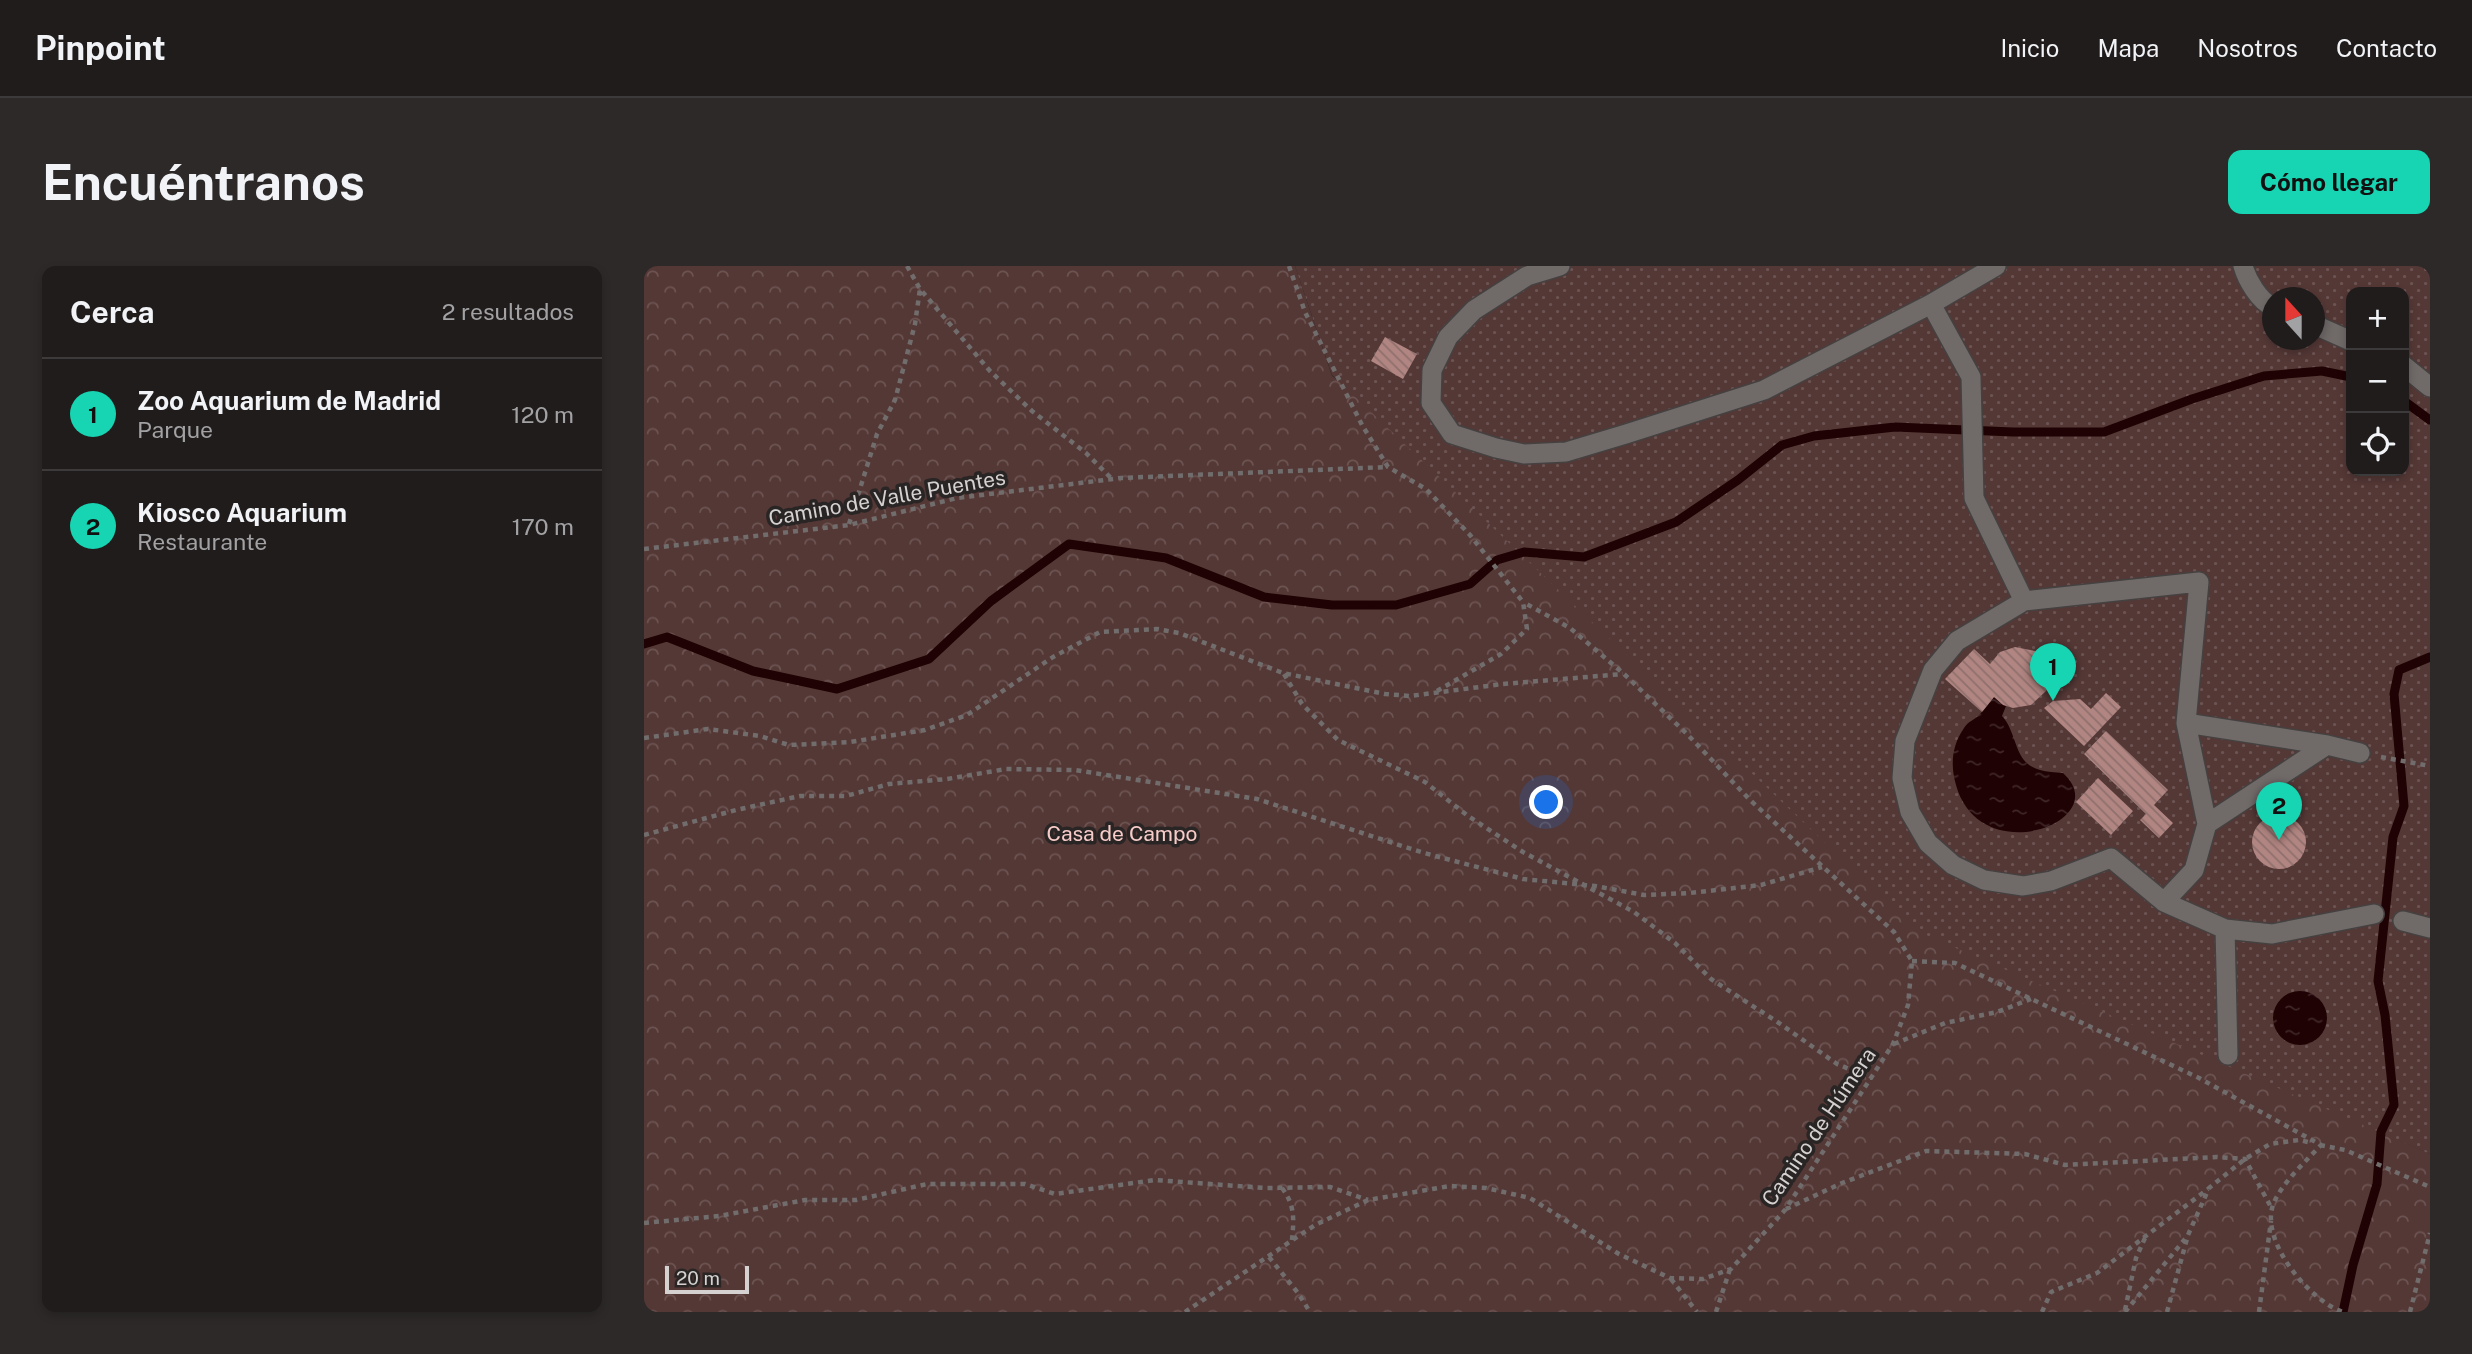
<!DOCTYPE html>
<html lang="es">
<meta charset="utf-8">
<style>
:root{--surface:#201c1c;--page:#2d2929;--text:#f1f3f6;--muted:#a2a1a3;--line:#3d3a3b;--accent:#17d5b2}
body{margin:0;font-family:"Public Sans",sans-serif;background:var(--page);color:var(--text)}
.controls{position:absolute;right:21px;top:21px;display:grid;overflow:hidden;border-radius:14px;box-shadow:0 4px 10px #0003}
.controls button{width:63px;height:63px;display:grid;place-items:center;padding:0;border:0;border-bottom:2px solid var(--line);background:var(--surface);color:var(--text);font:35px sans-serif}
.compass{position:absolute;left:1618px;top:21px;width:63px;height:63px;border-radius:50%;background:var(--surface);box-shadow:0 4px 10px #0003;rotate:339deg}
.scale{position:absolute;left:21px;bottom:18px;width:84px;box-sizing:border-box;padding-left:7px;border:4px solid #d5d1d1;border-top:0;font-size:19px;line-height:24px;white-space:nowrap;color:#d5d1d1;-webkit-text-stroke:5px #2a2525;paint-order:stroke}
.you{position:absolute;left:903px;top:537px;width:24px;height:24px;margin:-18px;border:5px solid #fff;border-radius:50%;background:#1a73e8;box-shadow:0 0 0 10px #1a73e833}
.badge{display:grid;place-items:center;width:46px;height:46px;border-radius:50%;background:var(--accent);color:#111;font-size:23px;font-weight:700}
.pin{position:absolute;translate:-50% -58px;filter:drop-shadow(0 2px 4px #0008)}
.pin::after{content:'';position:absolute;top:37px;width:24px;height:21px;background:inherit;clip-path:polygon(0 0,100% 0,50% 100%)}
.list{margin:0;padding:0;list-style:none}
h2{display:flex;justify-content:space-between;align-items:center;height:91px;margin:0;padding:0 28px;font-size:30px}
h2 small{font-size:23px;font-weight:400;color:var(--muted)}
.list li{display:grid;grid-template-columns:46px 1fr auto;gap:21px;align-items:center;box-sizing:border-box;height:112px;padding:0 28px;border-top:2px solid var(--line)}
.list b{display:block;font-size:26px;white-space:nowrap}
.list p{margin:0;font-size:23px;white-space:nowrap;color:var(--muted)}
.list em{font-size:23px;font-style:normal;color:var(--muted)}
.icon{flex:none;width:38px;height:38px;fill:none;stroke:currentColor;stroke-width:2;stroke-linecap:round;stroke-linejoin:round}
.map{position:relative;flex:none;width:1786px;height:1046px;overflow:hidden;border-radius:14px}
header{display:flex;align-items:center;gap:42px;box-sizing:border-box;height:98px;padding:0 35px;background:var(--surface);border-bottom:2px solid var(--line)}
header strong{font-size:33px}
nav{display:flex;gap:38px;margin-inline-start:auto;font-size:24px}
.intro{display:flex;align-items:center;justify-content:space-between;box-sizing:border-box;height:168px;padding:0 42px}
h1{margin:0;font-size:49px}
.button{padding:18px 32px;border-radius:14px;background:var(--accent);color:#111;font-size:24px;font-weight:700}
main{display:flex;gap:42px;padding:0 42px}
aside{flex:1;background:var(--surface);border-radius:14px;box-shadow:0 4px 10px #0003}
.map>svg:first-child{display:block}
.forest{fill:url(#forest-crowns)}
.park{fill:url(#park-dots);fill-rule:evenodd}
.water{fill:url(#water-ripples)}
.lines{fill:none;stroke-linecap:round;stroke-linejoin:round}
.stream{stroke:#1f0203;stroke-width:9}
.building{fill:url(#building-back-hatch)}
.pedestrian-casing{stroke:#454141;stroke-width:22}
.path{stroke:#726d6d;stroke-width:4.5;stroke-dasharray:5 5;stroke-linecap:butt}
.pedestrian{stroke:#706a69;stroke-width:19}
.labels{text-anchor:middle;stroke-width:7;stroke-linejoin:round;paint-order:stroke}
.street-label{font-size:21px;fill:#d5d1d1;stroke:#2a2525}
.park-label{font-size:21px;fill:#f7cbc7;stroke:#2a2525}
</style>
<header>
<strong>Pinpoint</strong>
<nav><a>Inicio</a><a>Mapa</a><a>Nosotros</a><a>Contacto</a></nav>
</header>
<div class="intro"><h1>Encuéntranos</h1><a class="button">Cómo llegar</a></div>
<main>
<aside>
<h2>Cerca<small>2 resultados</small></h2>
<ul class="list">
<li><span class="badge">1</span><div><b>Zoo Aquarium de Madrid</b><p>Parque</p></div><em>120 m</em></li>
<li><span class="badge">2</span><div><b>Kiosco Aquarium</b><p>Restaurante</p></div><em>170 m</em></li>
</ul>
</aside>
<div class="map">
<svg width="1786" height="1046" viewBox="0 0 1786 1046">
<defs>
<pattern id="forest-crowns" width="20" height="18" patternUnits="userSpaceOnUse" patternTransform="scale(1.75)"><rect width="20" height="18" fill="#543836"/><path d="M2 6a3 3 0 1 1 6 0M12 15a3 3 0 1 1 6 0" fill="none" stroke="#6c5452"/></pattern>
<pattern id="park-dots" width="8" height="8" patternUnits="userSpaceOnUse" patternTransform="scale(1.75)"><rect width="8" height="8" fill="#543836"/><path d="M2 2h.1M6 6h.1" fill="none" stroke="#6c5452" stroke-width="1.8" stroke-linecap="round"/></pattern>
<pattern id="water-ripples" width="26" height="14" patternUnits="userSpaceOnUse" patternTransform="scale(1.75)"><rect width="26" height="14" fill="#1f0203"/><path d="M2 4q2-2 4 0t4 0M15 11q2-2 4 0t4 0" fill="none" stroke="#3f2627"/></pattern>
<pattern id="building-back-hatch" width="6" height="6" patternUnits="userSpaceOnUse" patternTransform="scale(1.75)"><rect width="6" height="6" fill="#b18581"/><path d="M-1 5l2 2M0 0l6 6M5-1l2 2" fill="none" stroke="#8f706d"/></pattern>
</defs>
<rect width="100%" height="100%" fill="#2a2525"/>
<path class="forest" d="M0 0H651L688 110 1737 866 1786 888V1046H0Z"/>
<path class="park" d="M651 0H1786V888L1275 666 688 109ZM1707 26H1760V205H1707ZM1629 32H1671V74H1629Z"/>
<path class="water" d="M1350 431 1362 440 1358 450C1374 467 1369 497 1396 504 1403 506 1411 506 1419 507 1472 555 1336 606 1312 519 1306 499 1308 479 1320 462 1324 455 1331 454 1336 448 1341 443 1345 437 1350 431Z
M1629 752a27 27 0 1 1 54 0a27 27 0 1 1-54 0Z"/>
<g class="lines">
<path class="stream" d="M1760 135 1786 154
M0 378 23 371 109 405 193 423 285 393 347 335 425 278 522 292 620 331 688 339H752L826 318 853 294 880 286 940 291 1032 256 1094 214 1138 179 1170 170 1251 161 1369 166H1460L1548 133 1620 110 1678 105 1707 111
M1699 1046 1709 999 1733 918 1737 866 1750 839 1741 749 1734 715 1749 571 1760 540 1750 428 1755 404 1786 391"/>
</g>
<path class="building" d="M741 71 773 88 759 113 727 95Z
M1371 381 1391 385 1397 391 1404 405 1402 425 1387 439 1369 442 1359 439 1350 431 1338 446 1301 413 1330 383 1346 398 1356 386Z
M1462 427 1477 441 1440 480 1400 442 1409 435 1436 433 1447 443Z
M1462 465 1524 524 1510 539 1529 557 1515 572 1496 554 1502 548 1440 488Z
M1454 512 1489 545 1467 569 1432 536Z
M1608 576a27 27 0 1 1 54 0a27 27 0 1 1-54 0Z"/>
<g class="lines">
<g class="pedestrian-casing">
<path id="pedestrian" d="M916 0 883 10 830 44 804 71 788 104 787 137 808 168 852 182 880 188 922 186 982 168 1120 124 1287 38 1352 0
M1599 0C1603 14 1615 35 1629 41
M1287 38 1327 111 1330 232 1380 335 1313 375 1289 404 1261 475 1258 512 1266 546 1284 577 1309 599 1340 614 1379 620 1407 615 1467 592 1520 636 1550 604 1563 558 1542 457 1555 316 1380 335
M1671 59 1707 75
M1760 100 1786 121
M1542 457 1683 479 1716 487
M1563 558 1683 479
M1520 636 1581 663 1584 789
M1759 655 1786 662
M1581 663 1628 668 1730 648"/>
</g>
<path class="path" d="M263 0 276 23 346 105 388 145 442 187 469 214
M645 0 661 46 718 159 744 201 782 223 826 269 879 336 883 363 857 388 793 425
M205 258 233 168 251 134 271 58 276 23
M0 283 205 259 313 232 477 212 744 201
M640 408 658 438 694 474 781 516 824 550 879 586 990 646 1031 677 1067 713 1135 757 1193 798 1227 812
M0 472 64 463 116 470 145 479 206 476 281 464 323 449 409 391 456 366 513 363 535 367 639 407 741 428 766 430 859 418 979 408
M1737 491 1786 500
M0 569 92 544 156 530H202L245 518 303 513 362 503 431 504 613 533 780 587 879 613 951 620 1000 629 1046 627 1117 619 1178 601
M1268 695 1311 697 1555 812 1677 879C1662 895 1636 919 1629 939 1616 976 1666 1035 1699 1046
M1250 778 1301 757 1353 746 1387 733
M1676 879 1701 884 1786 921
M638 922C651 939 650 953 648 974
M1142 943 1198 917 1282 885 1381 888 1421 899 1573 891 1601 893 1628 943
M0 957 75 950 161 934H212L283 918H381L411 928 511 914 621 922 686 921 724 934
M625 991 654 1027 666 1046
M1027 1013 1053 1046
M1481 1044 1492 992 1501 972
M541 1046 671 959 724 934 806 920 842 922 886 932 975 988 1026 1012 1059 1013 1087 1003 1141 944 1249 778 1264 739 1268 695 1250 666 1106 534 1043 468 980 408 926 362 879 336
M1072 1046 1086 1003
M1398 1046 1407 1026 1453 1007 1564 923
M1481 1046 1541 973
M1523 1046 1544 969 1565 922 1601 893 1626 878 1655 874 1668 877
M1615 1046 1627 955
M1766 1046 1786 967"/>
<use href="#pedestrian" class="pedestrian"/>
</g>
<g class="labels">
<g class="street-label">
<text transform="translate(243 232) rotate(-10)" y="7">Camino de Valle Puentes</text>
<text transform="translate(1175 861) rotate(-56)" y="7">Camino de Húmera</text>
</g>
<g class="park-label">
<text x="478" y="575">Casa de Campo</text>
</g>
</g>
</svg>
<div class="controls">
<button>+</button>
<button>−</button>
<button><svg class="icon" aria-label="locate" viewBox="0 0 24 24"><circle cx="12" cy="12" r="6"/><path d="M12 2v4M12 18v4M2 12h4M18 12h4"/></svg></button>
</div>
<svg class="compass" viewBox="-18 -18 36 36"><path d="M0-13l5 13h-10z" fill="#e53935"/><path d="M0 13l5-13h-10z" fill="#a2a1a3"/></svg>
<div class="scale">20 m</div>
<div class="you"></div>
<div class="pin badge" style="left:1409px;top:435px">1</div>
<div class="pin badge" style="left:1635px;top:574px">2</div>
</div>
</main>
